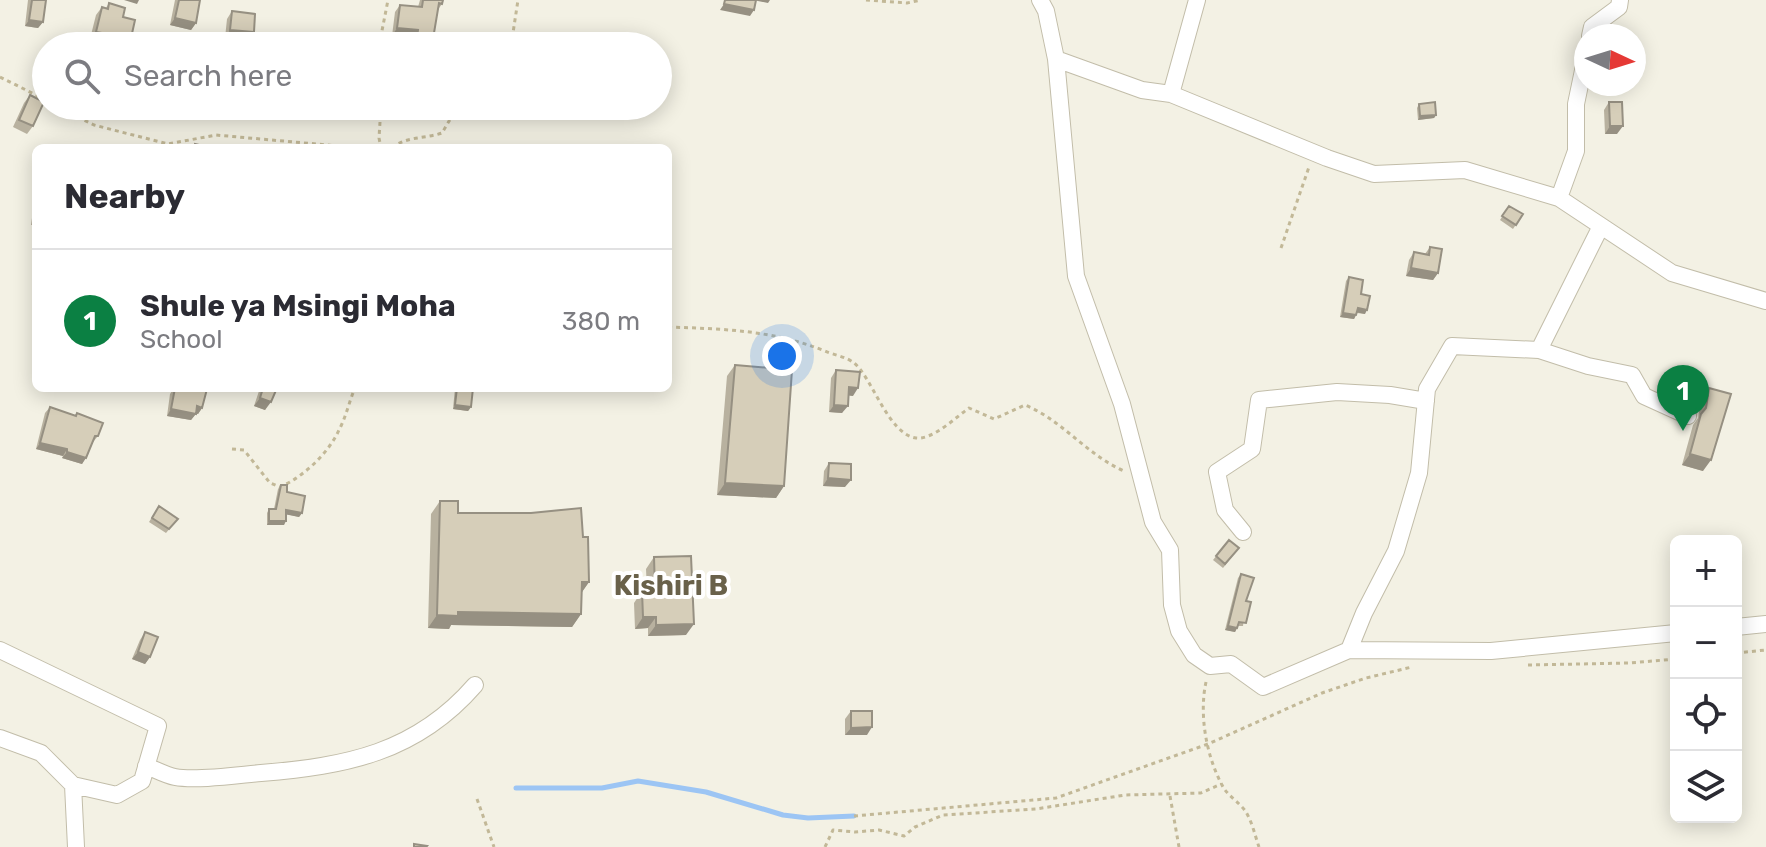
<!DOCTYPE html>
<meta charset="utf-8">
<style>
:root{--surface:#fff;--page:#f7f7f7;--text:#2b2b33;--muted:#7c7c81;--line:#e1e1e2;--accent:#0b8043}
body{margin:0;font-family:Rubik,sans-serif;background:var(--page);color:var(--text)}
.controls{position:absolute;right:24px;bottom:24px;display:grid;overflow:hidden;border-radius:12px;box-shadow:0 4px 20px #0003}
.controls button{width:72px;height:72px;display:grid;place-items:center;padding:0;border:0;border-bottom:2px solid var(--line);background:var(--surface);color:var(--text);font:40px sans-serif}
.compass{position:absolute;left:1574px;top:24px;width:72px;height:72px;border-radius:50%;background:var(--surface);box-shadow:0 4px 20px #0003;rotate:94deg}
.you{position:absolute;left:782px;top:356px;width:28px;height:28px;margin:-20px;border:6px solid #fff;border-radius:50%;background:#1a73e8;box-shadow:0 0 0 12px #1a73e833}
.badge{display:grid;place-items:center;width:52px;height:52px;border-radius:50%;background:var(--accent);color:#fff;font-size:26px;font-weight:700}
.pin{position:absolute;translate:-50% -66px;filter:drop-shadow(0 2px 4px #0008)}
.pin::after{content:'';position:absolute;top:42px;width:28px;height:24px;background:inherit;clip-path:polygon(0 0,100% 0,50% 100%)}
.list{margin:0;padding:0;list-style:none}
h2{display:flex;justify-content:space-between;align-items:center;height:104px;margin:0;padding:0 32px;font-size:34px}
h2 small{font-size:26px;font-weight:400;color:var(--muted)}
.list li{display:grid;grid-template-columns:52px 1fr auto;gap:24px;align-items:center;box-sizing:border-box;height:144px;padding:0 32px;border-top:2px solid var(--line)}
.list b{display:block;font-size:30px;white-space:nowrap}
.list p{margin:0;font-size:26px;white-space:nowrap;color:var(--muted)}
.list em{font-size:26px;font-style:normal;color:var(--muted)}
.icon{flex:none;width:44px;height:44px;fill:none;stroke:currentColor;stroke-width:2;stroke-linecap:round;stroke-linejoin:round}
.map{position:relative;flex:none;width:1766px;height:847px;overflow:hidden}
.search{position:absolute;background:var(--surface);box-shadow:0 4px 20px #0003;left:32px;top:32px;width:640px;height:88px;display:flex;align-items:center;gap:20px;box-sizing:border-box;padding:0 28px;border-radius:44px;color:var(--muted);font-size:30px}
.panel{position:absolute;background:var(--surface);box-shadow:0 4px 20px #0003;left:32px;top:144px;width:640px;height:248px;border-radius:12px}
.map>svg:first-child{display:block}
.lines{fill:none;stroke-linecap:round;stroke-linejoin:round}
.stream{stroke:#9cc5f4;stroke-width:5}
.minor-casing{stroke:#c2bda9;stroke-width:18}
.path{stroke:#c2b897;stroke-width:3;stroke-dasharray:4 4;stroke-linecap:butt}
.minor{stroke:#fff;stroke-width:16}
.wall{fill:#b8b19f}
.shaded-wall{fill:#969082}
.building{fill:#d6ceb9;stroke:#969082;stroke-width:2}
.labels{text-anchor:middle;stroke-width:8;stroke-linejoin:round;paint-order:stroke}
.quarter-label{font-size:28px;font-weight:bold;fill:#69614a;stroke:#fff}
</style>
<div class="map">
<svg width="1766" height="847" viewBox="0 0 1766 847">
<rect width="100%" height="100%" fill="#f3f1e4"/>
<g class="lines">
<path class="stream" d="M516 788H602L638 781 706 792 783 815 808 818 854 816"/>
<g class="minor-casing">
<path id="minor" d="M1040 0 1046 11 1056 59
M1197 0 1171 94 1142 90 1056 59 1076 276 1122 404 1153 522 1170 550 1172 605 1179 631 1194 655 1210 666 1231 664 1263 687 1349 650 1364 613 1396 551 1419 473 1427 389 1452 346 1539 350
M1590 36 1592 27 1619 7 1620 0
M1171 94 1327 158 1374 174 1465 170 1559 198 1672 273 1766 301
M1559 198 1576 151V104L1586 56
M1601 226 1539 350 1588 366 1632 375 1644 396 1688 416
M1243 532 1225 510 1217 472 1252 449 1259 400 1337 392 1390 395 1426 401
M1736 627 1766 624
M0 650 158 726 142 781 117 795 73 785
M1349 650 1491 651 1676 633
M0 738 41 753 73 785 76 847
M146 766C155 769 165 775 175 777 196 781 238 775 261 773 346 766 416 753 475 685"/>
</g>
<path class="path" d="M866 0 907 3 921 0
M379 46 388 0
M511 46 518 0
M0 77 46 100
M56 106 94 125 168 144 216 135 361 148
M381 106 379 138 381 148
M392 148C406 136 425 139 442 133L458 106
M1281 248 1309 167
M668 327C725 329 772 330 825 351 834 355 847 357 854 363 872 377 888 434 916 438 933 440 956 417 969 408L994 419 1025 405C1062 420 1087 455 1124 471
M232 449 244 450 270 483 280 487C303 477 328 454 339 430 346 417 349 402 355 388
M1736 653 1766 650
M1528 665 1629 663 1676 659
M1206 682C1199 714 1206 755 1222 785 1227 795 1235 799 1242 807 1251 816 1255 836 1259 847
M1170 796 1179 847
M477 799 494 847
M854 816 1056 798 1208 744 1322 693 1366 678 1412 667
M825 847 833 830 855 832 879 830 904 836 915 827 943 815 1036 809 1125 795 1201 793 1221 784"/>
<use href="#minor" class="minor"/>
</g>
<path class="wall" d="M28 0H46L43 22 38 28 25 26Z
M175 0H200L196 23 191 30 170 25Z
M420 0H443L442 4 412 45 413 38 392 36 395 12 400 5 418 7Z
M109 3 123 17 125 46 90 39 96 15 102 7 106 8Z
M232 11 248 40 225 38 227 19Z
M30 95 33 126 27 134 13 127 24 103Z
M1609 102 1617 134H1605L1604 110Z
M1419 104 1436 115 1434 118 1418 120 1417 108Z
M247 106H266L259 120 245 117Z
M1509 206 1523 214 1513 229 1500 220Z
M36 207V225H31L33 211Z
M1430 247 1438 273 1433 280 1406 276 1409 260 1414 252 1425 254Z
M1349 277 1361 294 1365 314 1357 313 1354 319 1340 317 1346 281Z
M735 365 784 486 776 498 717 495 727 376Z
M836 370 853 396 849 395 842 413 829 412 831 378Z
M174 388 202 408 198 414 196 413 191 420 167 416 170 394Z
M260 388H277L265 410 254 406Z
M455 388H473L471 407 468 411 453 409Z
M1709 388 1703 471 1682 465 1693 425 1698 418 1701 399Z
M50 407 75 416 77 413 98 436 93 442 82 464 62 458 63 456 36 449 45 413Z
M829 463 845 487 823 486 824 471Z
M281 485 302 513 299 517 286 514 284 525H267V513L269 509H274L278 489Z
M440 501 458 513 583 537 589 582 581 593V614L572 627 451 625 449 629 428 628 431 514Z
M159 506 178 519 166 533 149 522Z
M1229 540 1239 548 1223 568 1213 560Z
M654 557 686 635 648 636V628L635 629 634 603 642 591H647L646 569Z
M1241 574 1246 601 1243 626H1238L1235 632 1225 630 1238 578Z
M145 632 150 657 145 664 132 659 140 640Z
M851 711 867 735H845V719Z"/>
<path class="shaded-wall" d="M124 0H139L137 4Z
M753 0H770L768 3Z
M724 4 754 10 750 16 720 10Z
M175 18 196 23 191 30 170 25Z
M29 20 43 22 38 28 25 26Z
M397 28 418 30 413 38 392 36Z
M230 30 254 32 248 40 225 38Z
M96 32 131 38 125 46 90 39Z
M417 37 433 39 429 46 412 45Z
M250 110 264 112 259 120 245 117Z
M1436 115 1434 118 1418 120 1420 116Z
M1610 126H1623L1617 134H1605Z
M1411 268 1438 273 1433 280 1406 276Z
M1358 308 1367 310 1365 314 1355 312Z
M1343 313 1356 315 1354 319 1340 317Z
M849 387 858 388 853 396 844 395Z
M260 398 271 402 265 410 254 406Z
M455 405 471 407 468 411 453 409Z
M834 405 848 406 842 413 829 412Z
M197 406 202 408 198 414 192 412Z
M171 409 196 414 191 420 167 416Z
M40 443 67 449 63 456 36 449Z
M67 452 86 458 82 464 62 458Z
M1690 454 1711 460 1703 471 1682 465Z
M828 478 851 480 845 487 823 486Z
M725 483 784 486 776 498 717 495Z
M286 510 302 513 299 517 284 514Z
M269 521H286L284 525H267Z
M582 582H589L580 595Z
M458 612 581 614 572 627 451 625 449 629 428 628 437 615Z
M643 617H656L648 628 635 629Z
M694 624 686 635 648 636 656 625Z
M1228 626 1237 628 1235 632 1225 630Z
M138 652 150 657 145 664 132 659Z
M872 727 867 735H845L851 728Z"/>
<path class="building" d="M32 0H46L43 22 29 20Z
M179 0H200L196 23 175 18Z
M423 0H443L442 4 439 3 433 39 417 37 418 30 397 28 400 5 422 7Z
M725 0H756L754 10 724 4Z
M109 3 125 8 123 17 135 20 131 38 96 32 102 7 108 9Z
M232 11 255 14 254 32 230 30Z
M30 95 44 102 33 126 19 120Z
M1435 102 1436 115 1420 116 1419 104Z
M1609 102H1622L1623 126H1610Z
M251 106H266L264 112 250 110Z
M195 144 208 147V148H194Z
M1509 206 1523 214 1516 225 1502 216Z
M1430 247 1442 249 1438 273 1411 268 1414 252 1429 255Z
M1349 277 1363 280 1361 294 1370 296 1367 310 1358 308 1356 315 1343 313Z
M735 365 792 370 784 486 725 483Z
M836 370 860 372 858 388 849 387 848 406 834 405Z
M175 388 207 389 202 408 197 406 196 414 171 409Z
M263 388H277L271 402 260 398Z
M457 388H473L471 407 455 405Z
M1709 388 1731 394 1711 460 1690 454 1701 414 1706 408Z
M50 407 76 416 77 413 103 423 98 436H95L86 458 67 452V449L40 443Z
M829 463 851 464V480L828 478Z
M281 485H287V492L305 496 302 513 286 510V521H269V509H276Z
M440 501H458V513H531L581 508 583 537H588L589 582H582L581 614 458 612V616L437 615Z
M159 506 178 519 169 529 152 518Z
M1229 540 1239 548 1225 564 1216 556Z
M691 556 694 624 656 625V617H643L642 591H655L654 557Z
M1241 574 1254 578 1246 601 1251 602 1246 623 1239 622 1237 628 1228 626Z
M145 632 158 637 150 657 138 652Z
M851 711H872V727L851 728Z
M414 844 427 846 426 847H414Z"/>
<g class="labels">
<g class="quarter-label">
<text x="671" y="595">Kishiri B</text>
</g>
</g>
</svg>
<div class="controls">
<button>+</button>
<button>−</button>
<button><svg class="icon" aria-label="locate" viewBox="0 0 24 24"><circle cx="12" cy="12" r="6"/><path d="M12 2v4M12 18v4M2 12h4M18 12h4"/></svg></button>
<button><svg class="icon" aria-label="layers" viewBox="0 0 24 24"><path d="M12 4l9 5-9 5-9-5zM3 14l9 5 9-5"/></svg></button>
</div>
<svg class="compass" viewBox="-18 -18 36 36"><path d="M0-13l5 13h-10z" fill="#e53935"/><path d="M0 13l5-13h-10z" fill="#7c7c81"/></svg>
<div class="you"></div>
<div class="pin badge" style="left:1683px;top:431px">1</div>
<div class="search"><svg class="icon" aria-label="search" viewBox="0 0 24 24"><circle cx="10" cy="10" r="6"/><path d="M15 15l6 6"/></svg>Search here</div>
<section class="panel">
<h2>Nearby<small></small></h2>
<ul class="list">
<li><span class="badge">1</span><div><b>Shule ya Msingi Moha</b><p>School</p></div><em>380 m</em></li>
</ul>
</section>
</div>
